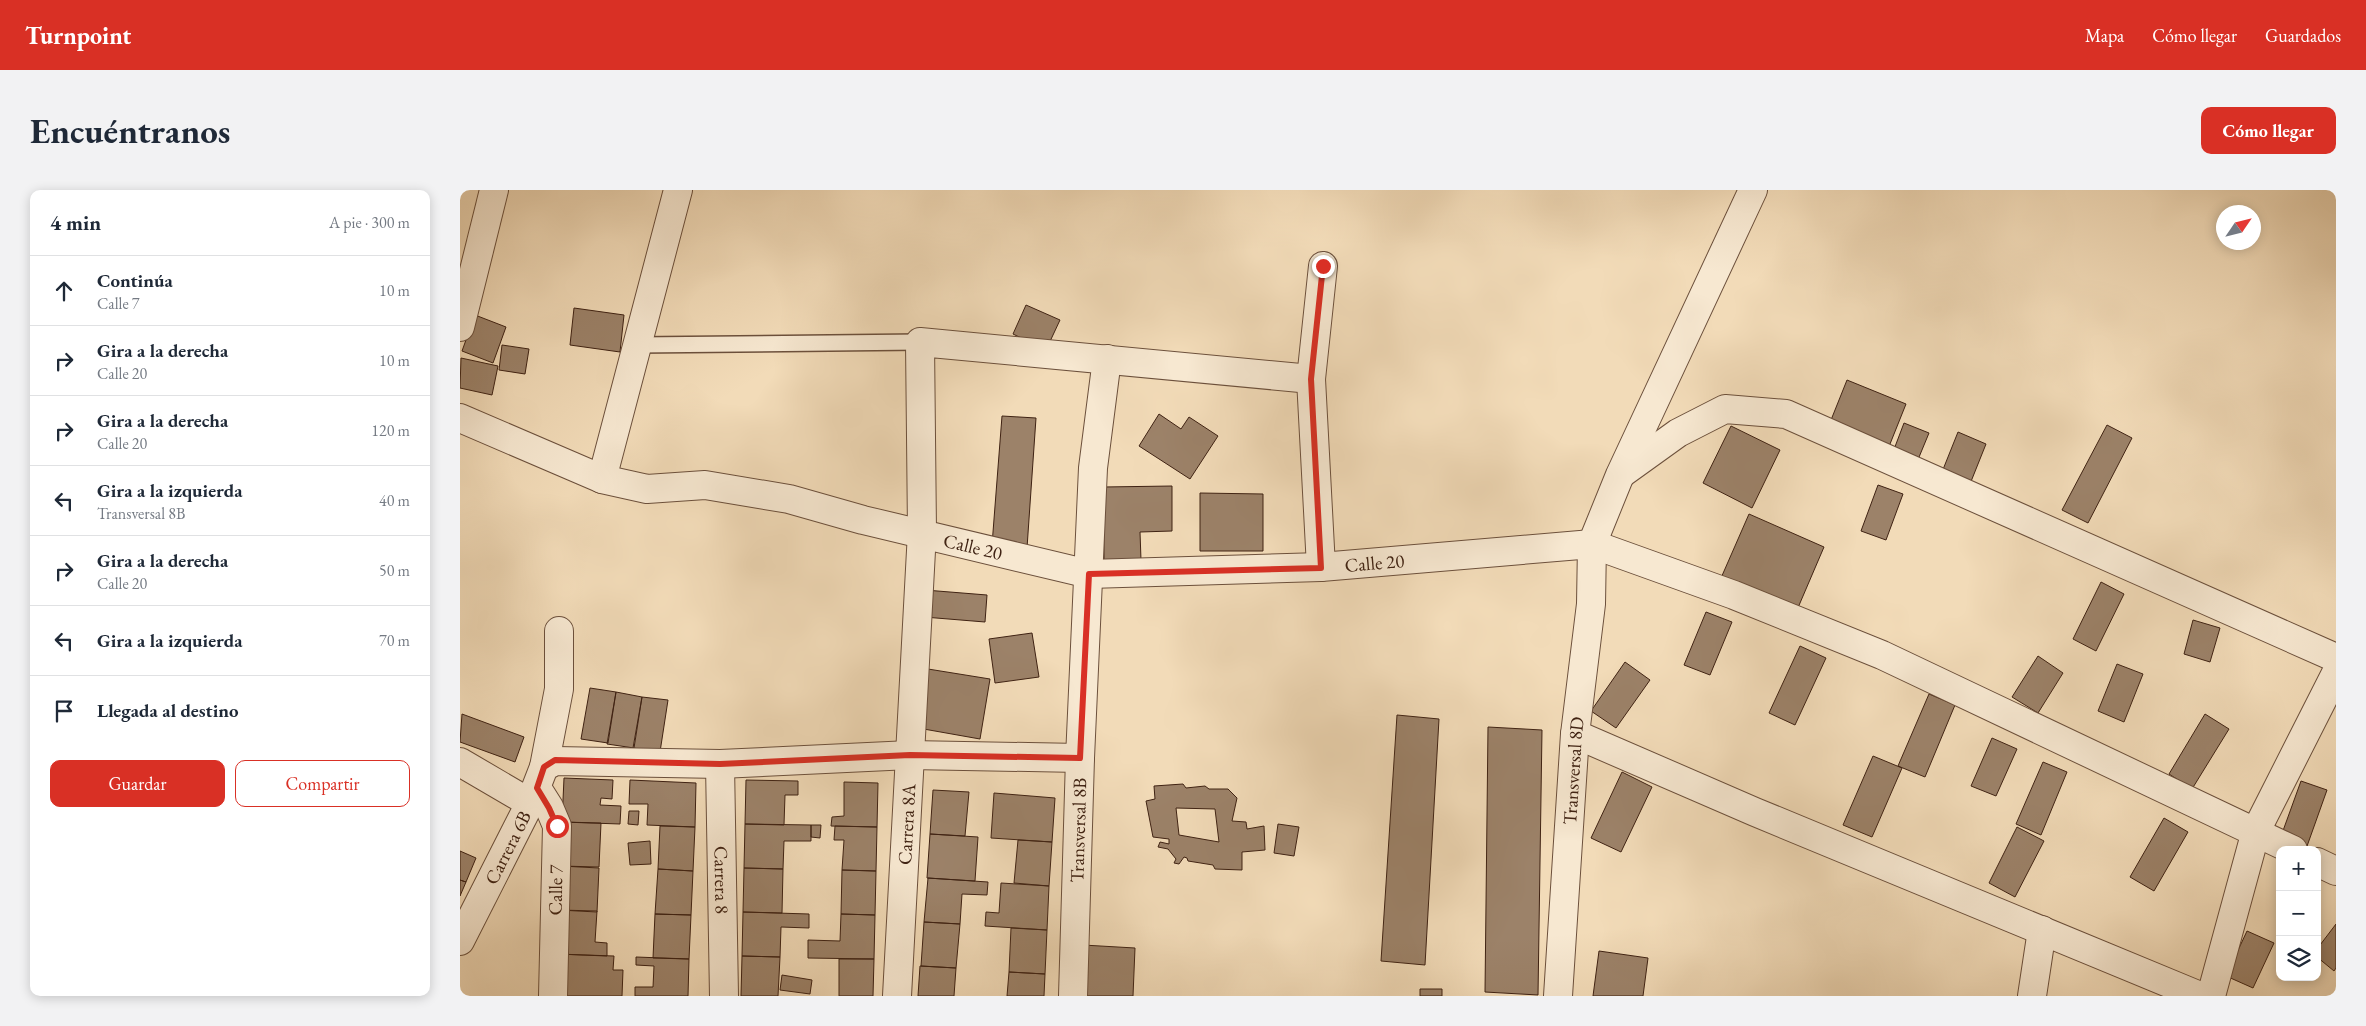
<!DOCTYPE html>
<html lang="es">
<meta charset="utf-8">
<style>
:root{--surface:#fff;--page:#f2f2f3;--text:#1f2937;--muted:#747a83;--line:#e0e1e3;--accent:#d93025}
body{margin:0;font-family:"EB Garamond",serif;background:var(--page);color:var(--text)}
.controls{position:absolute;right:15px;bottom:15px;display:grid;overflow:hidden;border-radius:10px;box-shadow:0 2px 12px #0003}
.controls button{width:45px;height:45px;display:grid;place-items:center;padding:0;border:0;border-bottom:1px solid var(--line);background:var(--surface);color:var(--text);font:25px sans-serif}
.compass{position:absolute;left:1756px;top:15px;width:45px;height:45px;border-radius:50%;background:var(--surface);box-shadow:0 2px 12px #0003;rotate:55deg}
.stop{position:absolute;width:15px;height:15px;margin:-11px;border:4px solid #d93025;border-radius:50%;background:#fff}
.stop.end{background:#d93025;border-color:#fff;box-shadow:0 1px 5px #0008}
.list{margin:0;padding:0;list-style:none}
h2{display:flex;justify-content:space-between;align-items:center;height:65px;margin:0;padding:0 20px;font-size:21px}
h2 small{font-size:16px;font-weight:400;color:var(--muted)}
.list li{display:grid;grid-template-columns:32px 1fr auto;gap:15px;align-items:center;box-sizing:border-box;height:70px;padding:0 20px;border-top:1px solid var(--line)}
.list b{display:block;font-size:19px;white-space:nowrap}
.list p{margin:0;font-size:16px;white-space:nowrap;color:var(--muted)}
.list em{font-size:16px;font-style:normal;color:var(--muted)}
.actions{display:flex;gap:10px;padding:15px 20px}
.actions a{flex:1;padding:11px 0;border:1px solid var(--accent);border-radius:10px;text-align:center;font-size:18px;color:var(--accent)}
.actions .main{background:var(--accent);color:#fff}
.icon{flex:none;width:28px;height:28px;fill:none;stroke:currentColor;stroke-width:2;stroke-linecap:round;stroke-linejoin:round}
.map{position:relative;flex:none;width:1876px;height:806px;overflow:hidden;border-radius:10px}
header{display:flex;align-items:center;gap:30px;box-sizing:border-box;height:70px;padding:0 25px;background:var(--accent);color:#fff}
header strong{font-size:24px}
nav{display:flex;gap:28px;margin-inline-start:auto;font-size:18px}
.intro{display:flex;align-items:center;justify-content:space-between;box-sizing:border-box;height:120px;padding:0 30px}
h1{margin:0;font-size:35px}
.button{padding:12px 22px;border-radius:10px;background:var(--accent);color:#fff;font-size:18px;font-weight:700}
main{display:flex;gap:30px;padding:0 30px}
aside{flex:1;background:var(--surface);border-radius:10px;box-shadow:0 2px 12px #0003}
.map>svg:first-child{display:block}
.building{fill:#9c8269;stroke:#3f2213;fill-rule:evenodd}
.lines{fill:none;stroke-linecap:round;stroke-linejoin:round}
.service-casing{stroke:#6c503c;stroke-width:18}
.minor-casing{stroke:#6c503c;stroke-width:30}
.service{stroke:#f7e8d1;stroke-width:15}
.minor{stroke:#f7e8d1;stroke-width:28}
.route{stroke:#d93025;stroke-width:6}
.labels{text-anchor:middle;stroke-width:5;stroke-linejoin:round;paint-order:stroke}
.street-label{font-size:19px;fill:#3f2213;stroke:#f7e8d1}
</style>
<header>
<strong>Turnpoint</strong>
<nav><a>Mapa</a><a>Cómo llegar</a><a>Guardados</a></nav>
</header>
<div class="intro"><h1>Encuéntranos</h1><a class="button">Cómo llegar</a></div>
<main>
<aside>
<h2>4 min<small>A pie · 300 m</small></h2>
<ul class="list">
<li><svg class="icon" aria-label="ahead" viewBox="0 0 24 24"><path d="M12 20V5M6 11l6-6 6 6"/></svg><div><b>Continúa</b><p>Calle 7</p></div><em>10 m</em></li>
<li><svg class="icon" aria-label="right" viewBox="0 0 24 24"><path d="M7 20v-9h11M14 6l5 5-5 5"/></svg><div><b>Gira a la derecha</b><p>Calle 20</p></div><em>10 m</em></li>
<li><svg class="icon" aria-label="right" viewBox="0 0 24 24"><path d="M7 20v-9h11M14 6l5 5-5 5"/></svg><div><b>Gira a la derecha</b><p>Calle 20</p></div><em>120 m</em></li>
<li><svg class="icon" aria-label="left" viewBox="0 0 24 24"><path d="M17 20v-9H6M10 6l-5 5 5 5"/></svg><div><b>Gira a la izquierda</b><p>Transversal 8B</p></div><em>40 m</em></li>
<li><svg class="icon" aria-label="right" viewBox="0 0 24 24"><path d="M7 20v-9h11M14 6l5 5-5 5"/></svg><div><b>Gira a la derecha</b><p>Calle 20</p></div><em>50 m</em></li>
<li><svg class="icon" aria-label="left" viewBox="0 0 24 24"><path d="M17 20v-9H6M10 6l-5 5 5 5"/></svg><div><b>Gira a la izquierda</b></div><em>70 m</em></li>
<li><svg class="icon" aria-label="arrive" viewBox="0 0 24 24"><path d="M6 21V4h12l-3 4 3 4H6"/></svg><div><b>Llegada al destino</b></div></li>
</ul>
<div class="actions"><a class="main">Guardar</a><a>Compartir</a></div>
</aside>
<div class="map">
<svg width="1876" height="806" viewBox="0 0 1876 806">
<rect width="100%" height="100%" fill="#f2dbb8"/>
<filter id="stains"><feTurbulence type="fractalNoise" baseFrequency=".004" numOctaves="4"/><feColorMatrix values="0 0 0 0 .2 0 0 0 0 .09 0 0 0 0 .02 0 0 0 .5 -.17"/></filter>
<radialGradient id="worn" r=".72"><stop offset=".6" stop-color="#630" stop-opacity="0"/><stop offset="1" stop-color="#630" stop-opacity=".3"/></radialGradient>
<path class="building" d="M566 115 600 130 586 160 553 144Z
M114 118 164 125 160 162 110 155Z
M15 125 46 137 33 173 2 161Z
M42 155 69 159 65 184 39 180Z
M1 168 38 176 32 205 0 198Z
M1387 190 1446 214 1428 259 1369 235Z
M699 224 721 239 729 227 758 246 730 289 679 256Z
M542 226 576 228 567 358 532 355Z
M1444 233 1469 243 1457 272 1433 262Z
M1647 235 1672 248 1628 333 1602 320Z
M1271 236 1320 260 1292 318 1243 293Z
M1498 242 1526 254 1510 294 1482 282Z
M1418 295 1443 304 1426 350 1401 341Z
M712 296V341L680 342 681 370 644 371 643 297Z
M740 303 803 304V361H740Z
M1289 324 1364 357 1337 420 1261 388Z
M1641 392 1664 404 1636 461 1613 449Z
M465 400 527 405 525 432 464 427Z
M1246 422 1272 432 1250 485 1224 475Z
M1733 430 1760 438 1750 472 1724 464Z
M572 443 579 487 535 493 529 449Z
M1340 456 1366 468 1335 535 1309 523Z
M1578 466 1603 483 1578 523 1552 507Z
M1165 472 1190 490 1156 538 1131 521Z
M1657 474 1683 484 1664 532 1638 521Z
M468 479 530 489 520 549 458 538Z
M130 498 156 502 148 553 121 549Z
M156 502 182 507 174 558 147 554Z
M1469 504 1495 515 1465 587 1438 576Z
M182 507 208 510 200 562 173 558Z
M2 524 64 547 55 572 0 552Z
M1745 524 1769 539 1732 599 1709 584Z
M937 525 979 529 965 775 921 771Z
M1028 537 1082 540 1078 805 1025 802Z
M1532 548 1557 559 1536 606 1511 596Z
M1413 566 1442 578 1412 647 1383 635Z
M1583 572 1607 582 1581 645 1556 634Z
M1162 582 1192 597 1161 662 1131 648Z
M104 588 153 590 152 609 141 608 140 615 161 616 160 634 102 632Z
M170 590 236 593 235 637 187 635 188 614H169Z
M286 590 338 591V605H325L324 635 285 634Z
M1841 591 1867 600 1846 659 1820 649Z
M384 592 418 593 417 637 371 636 372 627 384 626Z
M723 594 726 598 745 596 749 599H768L777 608 772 631 786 632 787 639 804 636 805 660 782 662V680L755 679 753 675 728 671 727 668 724 667 719 674 714 673 716 669 708 659 698 657 700 652 709 654V649L693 647 686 611 695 609 694 596ZM716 618 755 619 759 652 719 645Z
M473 600 509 602 505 646 470 644Z
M534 603 595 608 592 652 531 648Z
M169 621H179L178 635 168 634Z
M1704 628 1728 642 1694 701 1670 687Z
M102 632 141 633 139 677 101 676Z
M285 634 351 635V651H324L323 679 284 678Z
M818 634 839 637 834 666 814 663Z
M351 635H361L360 648 351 647Z
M200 636 235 637 233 681 198 679Z
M375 636 417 637 416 681 382 680 384 650H374Z
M1557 637 1584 651 1555 707 1529 693Z
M470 644 518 647 515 691 467 688Z
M558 650 592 652 589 696 554 693Z
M190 651 191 674 170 675 168 653Z
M0 661 16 668 6 692 0 690Z
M101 676 139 678 137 722 99 720Z
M284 678 323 679 322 723 283 722Z
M198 679 233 681 231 725 195 724Z
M382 680 416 681 415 725 381 724Z
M468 688 528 692 527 705 502 704 500 734 464 732Z
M0 690 6 692 0 706Z
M541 693 589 696 587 740 525 736 526 722 539 723Z
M99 720 137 721 135 752 147 753V766L97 764Z
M283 722 349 724V738L321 737 320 767 282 766Z
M195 724 231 725 229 769 193 768Z
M381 724 415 725 414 769 348 768V750L380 751Z
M464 732 500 734 496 778 461 776Z
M1876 734V778L1874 781 1857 767V759Z
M551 738 587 740 585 784 549 782Z
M1787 741 1814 753 1793 798 1766 786Z
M623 755 675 758 673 806H620Z
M1139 761 1188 768 1183 806H1133Z
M97 764 154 766 153 780H163L162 806H95Z
M282 766 320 767 318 806H281Z
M176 767 229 769 228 806H175V797H193L194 776 176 775Z
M379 769H414L413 806H379Z
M460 776 496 778 494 806H458Z
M549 782 585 784 584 806H547Z
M322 785 352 790 350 804 320 800Z
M960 799H982V806H960Z"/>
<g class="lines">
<g class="service-casing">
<path id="service" d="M177 155 460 152"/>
</g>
<g class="minor-casing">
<g id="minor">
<path d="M0 137 34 0"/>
<path id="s1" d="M0 228 142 289 187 299 245 295 329 309 403 330 629 384 861 377 1132 354 1274 405 1422 465 1833 660"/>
<path d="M1161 284 1218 243 1265 219 1326 224 1876 468"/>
<path d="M142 289 218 0"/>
<path d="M861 377 851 189 863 76"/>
<path d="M1115 544 1295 622 1740 806"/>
<path d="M0 572 70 613"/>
<path id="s2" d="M260 574 264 806"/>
<path d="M84 577 99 499V441"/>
<path d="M77 598 89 617 97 636 93 806"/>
<path d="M1857 672 1876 681"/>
<path id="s3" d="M0 751 70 613 84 577 95 571 260 574 450 565 620 568"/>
<path id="s4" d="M437 806 462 342 460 152 851 189"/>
<path id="s5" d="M613 806 620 568 633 278 647 169"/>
<path id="s6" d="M1098 806 1115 544 1131 414 1132 354 1160 285 1293 0"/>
<path d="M1572 806 1582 740"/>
<path d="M1751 806 1796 641 1876 483"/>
</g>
</g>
<use href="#service" class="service"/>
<use href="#minor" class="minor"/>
</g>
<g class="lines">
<path class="route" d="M97 636 89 618 77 598 84 577 95 570 260 574 450 565 620 568 629 384 861 378 851 189 863 76"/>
</g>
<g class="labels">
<g class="street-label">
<text dy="7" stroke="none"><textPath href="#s1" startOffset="534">Calle 20</textPath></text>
<text dy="7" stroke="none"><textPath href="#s1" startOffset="939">Calle 20</textPath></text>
<text dy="7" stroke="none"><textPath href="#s6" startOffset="226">Transversal 8D</textPath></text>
<text dy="7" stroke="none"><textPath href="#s4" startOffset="172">Carrera 8A</textPath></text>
<text dy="7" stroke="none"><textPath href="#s5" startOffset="166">Transversal 8B</textPath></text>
<text dy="7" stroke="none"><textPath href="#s3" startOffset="105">Carrera 6B</textPath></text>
<text dy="7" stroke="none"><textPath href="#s2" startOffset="116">Carrera 8</textPath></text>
<text transform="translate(95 700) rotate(-89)" y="7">Calle 7</text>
</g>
</g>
<rect width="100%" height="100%" filter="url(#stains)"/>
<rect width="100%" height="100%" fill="url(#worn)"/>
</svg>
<div class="controls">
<button>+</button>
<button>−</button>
<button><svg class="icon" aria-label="layers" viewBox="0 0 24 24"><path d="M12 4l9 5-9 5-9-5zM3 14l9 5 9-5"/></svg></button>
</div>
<svg class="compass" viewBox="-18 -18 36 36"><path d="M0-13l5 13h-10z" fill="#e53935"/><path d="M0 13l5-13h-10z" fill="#747a83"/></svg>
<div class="stop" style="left:97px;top:636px"></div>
<div class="stop end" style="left:863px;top:76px"></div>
</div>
</main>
